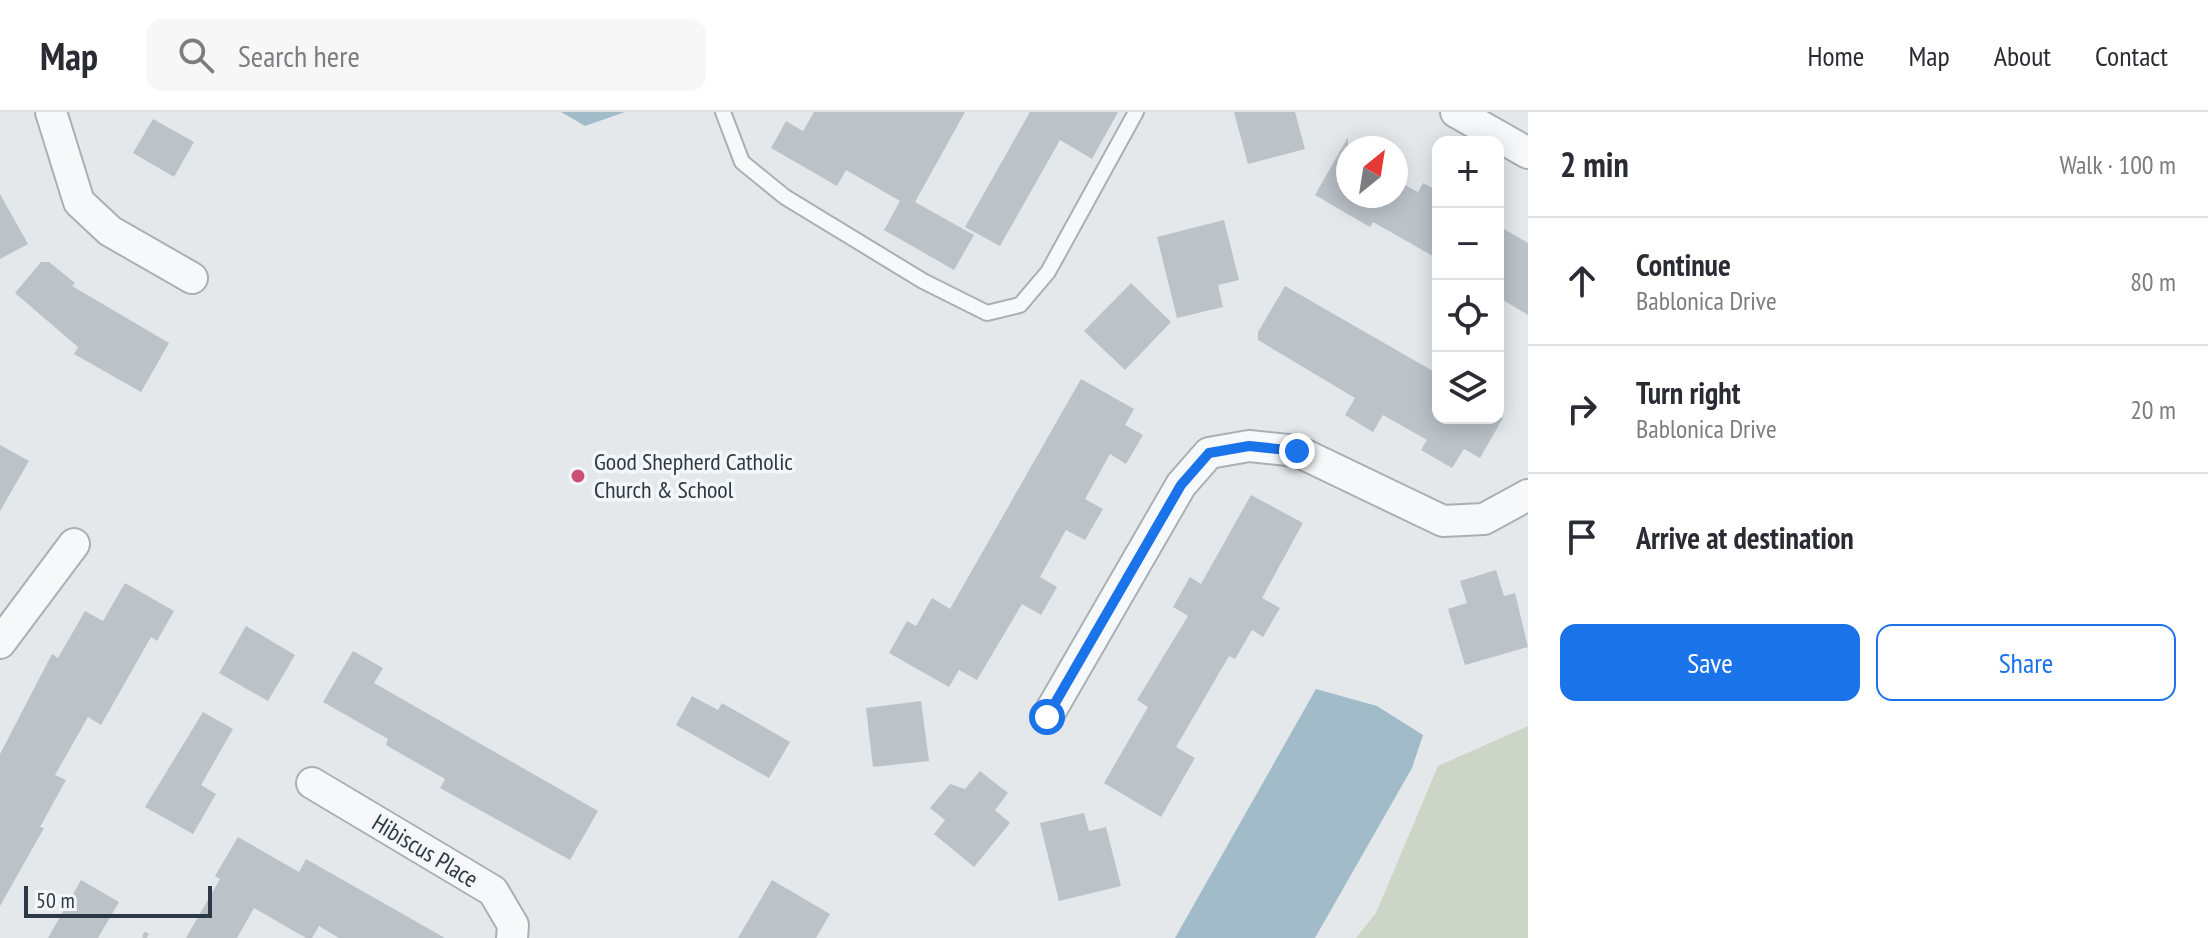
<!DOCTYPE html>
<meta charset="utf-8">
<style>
:root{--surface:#fff;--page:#f7f7f7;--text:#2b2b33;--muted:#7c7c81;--line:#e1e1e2;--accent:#1a73e8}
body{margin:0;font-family:"PT Sans Narrow",sans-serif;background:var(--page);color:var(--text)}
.controls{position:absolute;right:24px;top:24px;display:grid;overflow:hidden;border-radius:16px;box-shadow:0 4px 20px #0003}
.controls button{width:72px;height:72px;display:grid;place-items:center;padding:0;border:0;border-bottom:2px solid var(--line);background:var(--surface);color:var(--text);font:40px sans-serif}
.compass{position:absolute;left:1336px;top:24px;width:72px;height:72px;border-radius:50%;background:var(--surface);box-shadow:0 4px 20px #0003;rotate:30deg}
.scale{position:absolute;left:24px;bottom:20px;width:188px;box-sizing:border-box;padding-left:8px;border:4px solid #2c3843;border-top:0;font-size:22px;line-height:28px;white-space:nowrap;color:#2c3843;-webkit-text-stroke:6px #f4f7f9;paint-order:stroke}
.stop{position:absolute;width:24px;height:24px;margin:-18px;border:6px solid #1a73e8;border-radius:50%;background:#fff}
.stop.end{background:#1a73e8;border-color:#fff;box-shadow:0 2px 8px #0008}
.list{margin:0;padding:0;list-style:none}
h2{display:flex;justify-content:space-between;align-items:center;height:104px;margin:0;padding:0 32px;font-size:34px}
h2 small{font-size:26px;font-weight:400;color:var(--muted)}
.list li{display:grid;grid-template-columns:52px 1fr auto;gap:24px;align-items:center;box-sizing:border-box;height:128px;padding:0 32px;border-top:2px solid var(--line)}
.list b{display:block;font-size:30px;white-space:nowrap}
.list p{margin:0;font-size:26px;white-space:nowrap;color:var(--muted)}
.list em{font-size:26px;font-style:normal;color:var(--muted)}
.actions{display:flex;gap:16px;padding:24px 32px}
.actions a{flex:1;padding:18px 0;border:2px solid var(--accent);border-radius:16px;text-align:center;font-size:28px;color:var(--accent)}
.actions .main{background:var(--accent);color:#fff}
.icon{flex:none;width:44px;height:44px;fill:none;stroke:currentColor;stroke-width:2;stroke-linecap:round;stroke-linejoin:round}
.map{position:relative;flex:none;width:1528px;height:826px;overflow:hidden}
header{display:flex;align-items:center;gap:48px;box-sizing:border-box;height:112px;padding:0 40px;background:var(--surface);border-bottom:2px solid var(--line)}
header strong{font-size:38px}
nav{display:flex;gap:44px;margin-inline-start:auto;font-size:28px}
.search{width:560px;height:72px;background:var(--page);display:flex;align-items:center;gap:20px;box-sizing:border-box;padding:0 28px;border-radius:16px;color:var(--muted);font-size:30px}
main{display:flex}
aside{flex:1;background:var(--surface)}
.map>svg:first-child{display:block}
.green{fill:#ccd5c6}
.water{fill:#a1bbc9}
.building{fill:#bbc2c8}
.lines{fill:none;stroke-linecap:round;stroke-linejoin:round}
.lane-casing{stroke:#a9b0b5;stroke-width:18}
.street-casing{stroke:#a9b0b5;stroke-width:34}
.path{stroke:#bec2c7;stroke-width:5;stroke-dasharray:6 6;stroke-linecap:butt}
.lane{stroke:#f7f8fa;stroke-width:14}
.street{stroke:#f7f8fa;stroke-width:30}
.route{stroke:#1a73e8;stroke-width:10}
.poi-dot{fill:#ca5075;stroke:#f4f7f9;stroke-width:3}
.labels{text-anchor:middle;stroke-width:7;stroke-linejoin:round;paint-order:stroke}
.poi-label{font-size:24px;fill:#2c3843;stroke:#f4f7f9;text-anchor:start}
.street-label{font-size:24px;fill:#2c3843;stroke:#f4f7f9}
</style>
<header>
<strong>Map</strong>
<div class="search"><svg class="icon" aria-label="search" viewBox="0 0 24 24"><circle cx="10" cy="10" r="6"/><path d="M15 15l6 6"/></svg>Search here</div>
<nav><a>Home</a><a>Map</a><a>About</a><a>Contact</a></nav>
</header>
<main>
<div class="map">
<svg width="1528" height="826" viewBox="0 0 1528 826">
<rect width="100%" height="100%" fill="#e4e8eb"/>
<path class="green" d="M1528 614V826H1356L1376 801 1438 654Z"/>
<path class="water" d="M561 0H625L585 14Z
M1316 577 1377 594 1423 623 1412 656 1315 826H1175Z"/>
<path class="building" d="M814 0H965L915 90 974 123 954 158 884 118 900 89 846 58 837 74 771 36 786 9 803 19Z
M1030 0H1118L1092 47 1060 28 1000 134 965 115Z
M1234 0H1295L1305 37 1248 52Z
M153 7 194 30 174 65 133 41Z
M1348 25V84H1396V68L1418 80 1423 71 1438 79V147L1373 110 1370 115 1315 83Z
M0 82 28 132 0 147Z
M1224 108 1239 168 1218 173 1223 195 1177 206 1157 125Z
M1504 117 1528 131V203L1498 185V127Z
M41 150H49L75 171 72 174 169 231 141 280 74 242 78 235 15 181Z
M1131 171 1171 210 1125 258 1084 219Z
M1285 174 1438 262V306H1503L1480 346 1464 337 1452 356 1421 338 1427 328 1383 303 1373 320 1345 303 1355 286 1258 228V220Z
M1081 267 1134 297 1125 313 1143 323 1126 352 1110 342 1085 387 1103 397 1085 428 1066 418 1040 465 1057 475 1041 503 1022 492 977 568 959 558 949 575 889 541 907 509 916 514 932 486 950 497Z
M0 333 29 349 0 399Z
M1251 383 1303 411 1262 486 1280 496 1263 525 1252 518 1235 547 1229 544 1176 635 1195 646 1161 705 1104 671 1148 595 1137 588 1188 504 1173 495 1190 465 1201 472Z
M1496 458 1504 484 1515 481 1528 535 1465 553 1448 497 1467 491 1460 469Z
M125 471 174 499 157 529 151 525 101 613 88 605 55 663 66 668 40 715 44 716 0 794V642L52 542 58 546 85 499 103 509Z
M246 514 295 543 268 589 219 561Z
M353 539 383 556 374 571 598 699 570 748 440 676 445 667 386 633 388 627 323 590Z
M692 584 718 598 722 591 790 630 769 666 676 613Z
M921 589 929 649 873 655 866 596Z
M203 600 233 617 201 673 216 682 193 722 145 695Z
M980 659 1008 681 995 698 1010 711 974 755 934 722 945 708 930 696 950 672 965 677Z
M1084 701 1089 719 1106 715 1121 774 1059 789 1040 711Z
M238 725 299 760 306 747 445 826H339L319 814 312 826H306L254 796 237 826H186L220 767 215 764Z
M81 768 119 790 98 826H48Z
M772 768 830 802 816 826H738Z"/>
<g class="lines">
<g class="lane-casing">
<path id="lane" d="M723 0 742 50 785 85 923 169 987 201 1020 193 1048 160 1136 0"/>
</g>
<g class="street-casing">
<path id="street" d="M51 0 79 90 110 119 192 166
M1456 0 1528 41
M0 531 74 432
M1047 605 1181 373 1209 341 1249 334 1297 339 1443 409 1484 407 1528 383
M312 671 493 779 513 813 512 826"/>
</g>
<path class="path" d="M144 826 147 820"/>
<use href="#lane" class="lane"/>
<use href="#street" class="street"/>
</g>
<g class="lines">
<path class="route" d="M1047 605 1181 373 1209 341 1249 334 1297 339"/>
</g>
<circle class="poi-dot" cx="578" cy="364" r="8"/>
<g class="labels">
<g class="poi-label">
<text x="594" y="358">Good Shepherd Catholic<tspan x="594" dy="28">Church &amp; School</tspan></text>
</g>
<g class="street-label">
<text transform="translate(425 739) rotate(31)" y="8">Hibiscus Place</text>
</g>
</g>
</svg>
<div class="controls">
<button>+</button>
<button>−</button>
<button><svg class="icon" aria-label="locate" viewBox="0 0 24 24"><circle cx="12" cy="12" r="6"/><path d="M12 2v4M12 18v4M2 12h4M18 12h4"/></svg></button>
<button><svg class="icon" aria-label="layers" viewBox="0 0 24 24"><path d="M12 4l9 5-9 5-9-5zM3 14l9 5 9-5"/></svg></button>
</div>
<svg class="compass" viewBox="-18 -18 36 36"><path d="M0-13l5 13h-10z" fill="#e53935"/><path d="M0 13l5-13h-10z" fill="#7c7c81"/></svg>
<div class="scale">50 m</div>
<div class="stop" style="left:1047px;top:605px"></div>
<div class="stop end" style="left:1297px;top:339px"></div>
</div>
<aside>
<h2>2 min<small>Walk · 100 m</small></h2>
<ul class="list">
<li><svg class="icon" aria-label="ahead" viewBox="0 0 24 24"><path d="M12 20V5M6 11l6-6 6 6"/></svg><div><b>Continue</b><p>Bablonica Drive</p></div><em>80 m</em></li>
<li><svg class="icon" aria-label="right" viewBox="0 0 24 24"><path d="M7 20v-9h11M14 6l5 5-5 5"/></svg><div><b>Turn right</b><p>Bablonica Drive</p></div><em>20 m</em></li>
<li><svg class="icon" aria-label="arrive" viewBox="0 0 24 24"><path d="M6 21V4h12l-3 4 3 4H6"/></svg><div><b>Arrive at destination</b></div></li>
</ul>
<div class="actions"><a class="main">Save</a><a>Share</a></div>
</aside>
</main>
